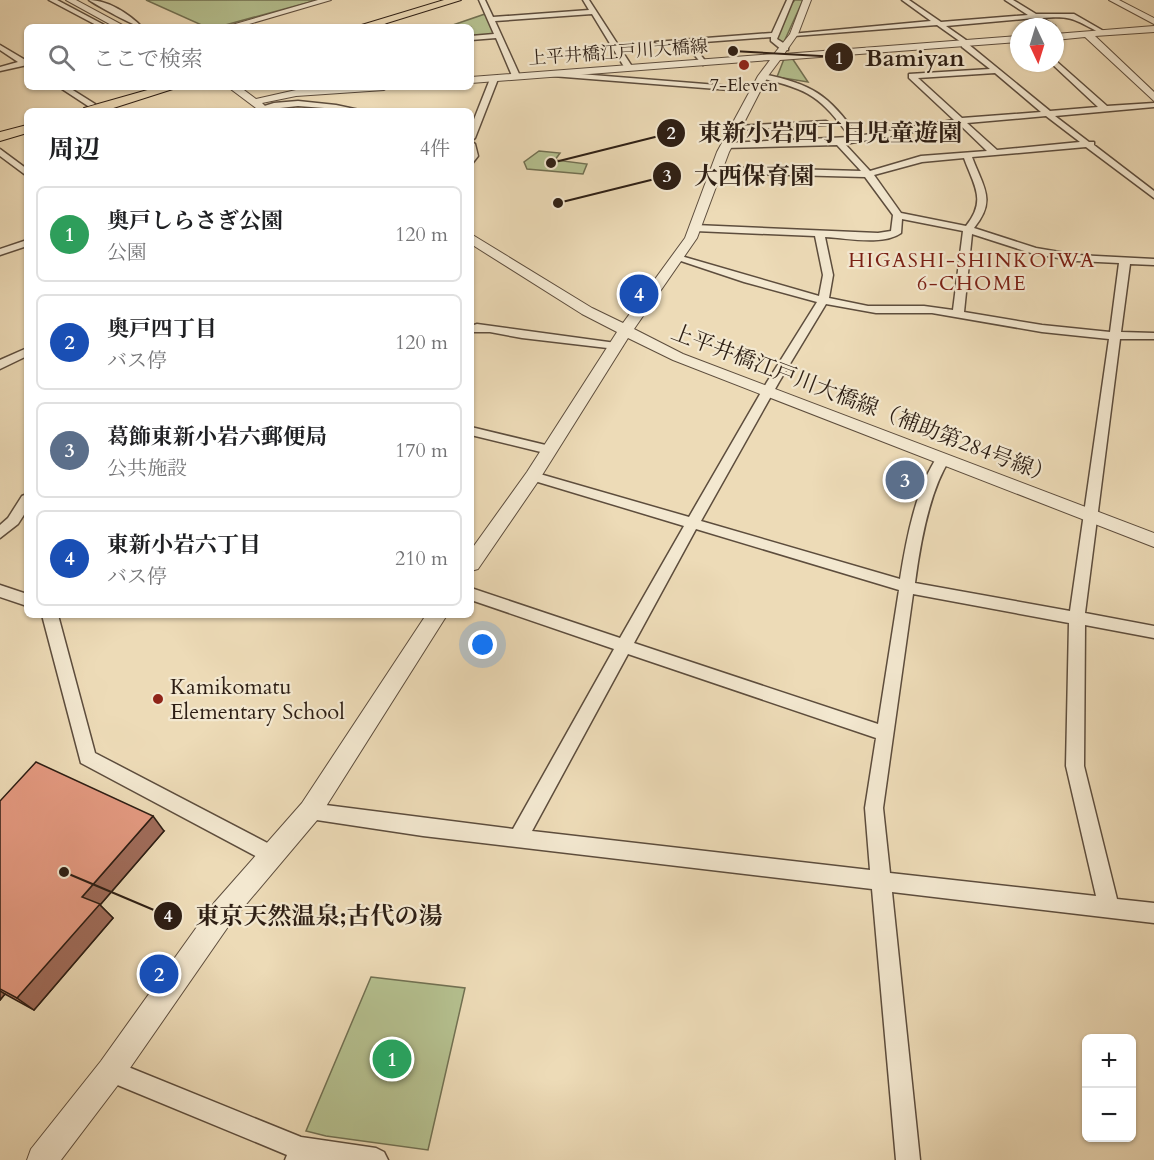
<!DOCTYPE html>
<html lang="ja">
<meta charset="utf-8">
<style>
:root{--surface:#fff;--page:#f6f6f6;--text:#202124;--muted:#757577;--line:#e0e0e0;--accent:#8f2418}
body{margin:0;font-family:Cardo,"Noto Serif JP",serif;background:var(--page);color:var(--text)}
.controls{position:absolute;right:18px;bottom:18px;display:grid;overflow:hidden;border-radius:9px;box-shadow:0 2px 4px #0004}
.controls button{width:54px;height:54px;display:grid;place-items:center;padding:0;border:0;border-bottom:2px solid var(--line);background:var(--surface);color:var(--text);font:30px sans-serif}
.compass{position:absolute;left:1010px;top:18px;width:54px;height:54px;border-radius:50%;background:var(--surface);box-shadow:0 2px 4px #0004;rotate:176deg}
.you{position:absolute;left:483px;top:645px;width:21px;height:21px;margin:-15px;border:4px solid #fff;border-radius:50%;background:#1a73e8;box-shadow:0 0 0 9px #1a73e833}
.badge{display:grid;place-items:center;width:39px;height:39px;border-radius:50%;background:var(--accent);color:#fff;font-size:20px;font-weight:700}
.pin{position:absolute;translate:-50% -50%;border:3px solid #fff;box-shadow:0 2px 6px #0006}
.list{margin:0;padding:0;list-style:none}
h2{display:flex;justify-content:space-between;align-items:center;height:78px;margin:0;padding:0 24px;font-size:26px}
h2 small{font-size:20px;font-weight:400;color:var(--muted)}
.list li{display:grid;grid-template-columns:39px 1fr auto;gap:18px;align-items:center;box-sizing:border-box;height:96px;margin:0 12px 12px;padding:0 12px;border:2px solid var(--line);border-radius:9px}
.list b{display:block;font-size:22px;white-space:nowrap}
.list p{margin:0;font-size:20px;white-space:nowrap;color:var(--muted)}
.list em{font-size:20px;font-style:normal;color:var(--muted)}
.icon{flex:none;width:33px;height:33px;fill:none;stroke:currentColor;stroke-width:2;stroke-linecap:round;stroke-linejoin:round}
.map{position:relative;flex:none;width:1154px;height:1160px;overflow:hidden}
.search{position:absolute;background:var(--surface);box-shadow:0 2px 4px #0004;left:24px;top:24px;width:450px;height:66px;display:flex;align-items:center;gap:15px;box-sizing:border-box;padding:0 21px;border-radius:9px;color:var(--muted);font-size:22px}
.panel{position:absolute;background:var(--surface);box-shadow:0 2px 4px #0004;left:24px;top:108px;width:450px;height:510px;border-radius:9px}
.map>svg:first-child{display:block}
.green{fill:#b5c190;stroke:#717052;stroke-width:1.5}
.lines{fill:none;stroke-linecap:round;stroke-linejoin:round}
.minor-casing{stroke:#5d4d3d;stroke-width:3}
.tertiary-casing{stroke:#5d4d3d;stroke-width:2}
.primary-casing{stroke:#2d1e14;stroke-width:2}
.minor{fill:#f3e8d0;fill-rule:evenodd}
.tertiary{fill:#f3e8d0;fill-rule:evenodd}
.primary{fill:#eddbb7;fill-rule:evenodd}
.wall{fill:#c4846f;stroke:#2d1e14;stroke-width:1.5}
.shaded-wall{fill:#a06c5a;stroke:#2d1e14;stroke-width:1.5}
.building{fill:#e49a81;stroke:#2d1e14;stroke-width:1.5}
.poi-dot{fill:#8f2418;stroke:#f3e8d0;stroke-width:2}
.labels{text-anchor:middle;stroke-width:4.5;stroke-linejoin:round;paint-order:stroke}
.far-street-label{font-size:18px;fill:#2d1e14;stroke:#f3e8d0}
.far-poi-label{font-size:18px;fill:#2d1e14;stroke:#f3e8d0}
.far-neighbourhood-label{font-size:20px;letter-spacing:1.5px;fill:#7a1f14;stroke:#f3e8d0}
.street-label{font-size:22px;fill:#2d1e14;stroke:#f3e8d0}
.poi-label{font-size:22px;fill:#2d1e14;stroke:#f3e8d0;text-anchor:start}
.leader{fill:none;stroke:#2d1e14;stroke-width:2}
.callout-dot{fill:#2d1e14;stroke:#f3e8d0;stroke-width:2}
.mark-label{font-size:18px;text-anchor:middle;font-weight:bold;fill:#fff}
.callout-label{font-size:24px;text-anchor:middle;font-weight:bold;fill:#2d1e14;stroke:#f3e8d0;stroke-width:4.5;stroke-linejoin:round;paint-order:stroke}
</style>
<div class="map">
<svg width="1154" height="1160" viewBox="0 0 1154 1160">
<rect width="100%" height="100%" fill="#eddbb7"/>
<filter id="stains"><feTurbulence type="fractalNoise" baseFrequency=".00333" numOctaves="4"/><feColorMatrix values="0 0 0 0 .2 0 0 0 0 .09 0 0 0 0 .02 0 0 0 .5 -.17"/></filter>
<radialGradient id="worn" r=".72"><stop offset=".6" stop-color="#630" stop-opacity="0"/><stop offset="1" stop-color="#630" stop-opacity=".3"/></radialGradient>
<path class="green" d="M146 0H317L218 27H206Z
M795 0H803L783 44 776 39 789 6Z
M485 14 497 35 471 37V27H447Z
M792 58 808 82 777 77 784 59Z
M539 151 560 153 555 160 587 164 583 174 527 169 524 162Z
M371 977 465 988 428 1150 326 1136 306 1131Z"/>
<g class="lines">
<g class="minor-casing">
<path id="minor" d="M49 0H57L108 27H100Z
M89 0C108 0 129 14 142 27 136 27 96 5 89 0Z
M479 0H485L493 17 589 10 583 0H589L633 68 626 70 592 14 495 21 520 76 513 78 496 38 471 40V36L494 34Z
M787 0H793L777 39 788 46V50H782L771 41V37L691 43 707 63 703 65 684 43 659 44 655 42 772 33Z
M902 0H909L941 22 1028 15 1005 0H1013L1036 14H1074L1107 33 1102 34C1076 20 1072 15 1042 18L1055 26V29L1034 18 946 26 966 40 968 44 1050 111 1098 107 1052 64 1055 60 1107 106 1154 103V107L1055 116 1089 142H1094V145L1154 191V198L1086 147 972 157C983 187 997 200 974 228L1036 248 1077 255 1154 259V265L1130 264 1121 332 1154 333V339H1120L1085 613 1154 626V638L1085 625 1084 766 1117 899 1154 903V923L892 892 920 1160H896L872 889 423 836 310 819 303 817 301 811 303 805 310 803 513 829 614 649 471 600V588L620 638 684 526 528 479 526 476 533 472 689 517 767 382 817 302 744 282 672 258 681 256 819 296 823 275 815 236 695 231 690 228 695 225 878 233 891 231 893 215 865 177 715 173 711 170 715 167 861 171 837 145 724 148 723 146 727 143 850 137C821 97 809 89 760 78L763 74C814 85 827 94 858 136L954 120 909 78V74L990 69 962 47 961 42 937 25 794 36 791 34 931 21ZM995 73 1041 112 962 118 918 78ZM1046 116 1080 142 997 150 967 123ZM959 124 987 151 921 156 870 171 845 144ZM964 158C974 186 987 200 966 226L901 213 874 175 922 162ZM902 219 963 231 953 310 924 306H868L829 298 833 275 825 237C846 238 883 246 901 233ZM972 234 1034 254 1077 261 1119 263 1110 332 1042 325 964 312ZM826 304 876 313H932L1042 332 1109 339 1070 611 915 583C920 545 929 491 950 459L943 455 938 456C916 487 906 541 900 579L701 521 779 382ZM696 529 899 590 878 724 634 643ZM913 594 1069 623 1066 766 1096 896 890 873 883 808ZM628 654 876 738 865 808 870 870 532 831Z
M384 23 386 24 387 27H381Z
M0 45 27 61V65L0 71V67L18 62 0 50Z
M555 72 755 88 759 90 755 92 552 76Z
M494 77 498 79 475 138 471 141V127L490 79Z
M59 87H68L95 104 88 106Z
M298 101 336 105 364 111 298 106 262 110 258 108 274 103Z
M826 121 830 123 829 125 736 130 732 128 736 126Z
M471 141 475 144 478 156 471 165Z
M0 149 27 169V176L0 156Z
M27 240V246L0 255V249Z
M477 324 616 343 622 346 616 349 522 338 490 332H471V326Z
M27 348V356L0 369V360Z
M471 427 554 447 556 450 549 454 471 435Z
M27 494V510L18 524 0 538V525L8 518 22 496Z
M0 585 27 594V606L0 597Z
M42 615H58L95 753 279 849 282 855 279 861 272 864 265 861 81 763Z
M111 1060 301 1137 376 1148 384 1152 388 1160H285L287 1155 103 1079 100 1071 103 1063Z"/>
</g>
<g class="tertiary-casing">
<path id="tertiary" d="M66 0H76L126 27H115Z
M318 0H331L239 27H225Z
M803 0H811L798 34 784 54 1019 36V42L780 60 768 76 729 152 697 238 634 329 683 354 1154 533V547L673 360 628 338 539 480 478 569 471 571V550L527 472 617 332 582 314 471 244V234L592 308 623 323 685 238 717 152 758 76 770 60 471 83V77L774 54 790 34Z
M1109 0H1119L1154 18V24Z
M1154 26V32L1095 36 1154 92V101L1085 37 1055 40V34Z
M228 87H240L256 99 296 90 389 87 384 90 296 96 262 103 270 111H260Z
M426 615H447L318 819 232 921 121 1081 61 1160H27L31 1149 101 1061 214 903 302 803Z"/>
</g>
<g class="primary-casing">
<path id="primary" d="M444 0H461L374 27H355Z
M158 87H179L104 111H82L84 108Z
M27 125V133L0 141V132Z"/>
</g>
<use href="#minor" class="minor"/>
<use href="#tertiary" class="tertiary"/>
<use href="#primary" class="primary"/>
</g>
<path class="wall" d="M0 801 164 831 100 905 113 918 34 1010 5 994 0 1000Z"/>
<path class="shaded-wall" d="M153 816 164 831 100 905 113 918 34 1010 17 998 82 897Z
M0 991 5 994 0 1000Z"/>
<path class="building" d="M36 762 153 816 82 897 100 904 17 998 0 989V801Z"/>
<g class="poi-dot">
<circle cx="744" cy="65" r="6"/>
<circle cx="158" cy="699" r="6"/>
</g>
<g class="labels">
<g class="far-street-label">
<text transform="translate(618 52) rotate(-4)" y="6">上平井橋江戸川大橋線</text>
</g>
<g class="far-poi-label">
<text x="744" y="91">7-Eleven</text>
</g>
<g class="far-neighbourhood-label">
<text x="972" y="267">HIGASHI-SHINKOIWA<tspan x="972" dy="23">6-CHOME</tspan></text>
</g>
<g class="street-label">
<text transform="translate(863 403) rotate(21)" y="8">上平井橋江戸川大橋線（補助第284号線）</text>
</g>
<g class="poi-label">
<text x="170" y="694">Kamikomatu<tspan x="170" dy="25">Elementary School</tspan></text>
</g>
</g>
<path class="leader" d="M733 51L839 57M551 163L671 133M558 203L667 176M64 872L168 916"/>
<g class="callout-dot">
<circle cx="733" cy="51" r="6"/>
<circle cx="551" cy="163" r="6"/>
<circle cx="558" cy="203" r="6"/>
<circle cx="64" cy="872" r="6"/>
<circle cx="839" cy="57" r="15"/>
<circle cx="671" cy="133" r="15"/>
<circle cx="667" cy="176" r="15"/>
<circle cx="168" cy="916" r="15"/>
</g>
<g class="mark-label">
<text x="839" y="64">1</text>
<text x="671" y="139">2</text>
<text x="667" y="182">3</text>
<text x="168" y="922">4</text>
</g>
<g class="callout-label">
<text x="915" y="66">Bamiyan</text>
<text x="830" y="141">東新小岩四丁目児童遊園</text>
<text x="754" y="184">大西保育園</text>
<text x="319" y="924">東京天然温泉;古代の湯</text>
</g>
<rect width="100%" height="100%" filter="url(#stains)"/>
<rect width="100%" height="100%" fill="url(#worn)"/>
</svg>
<div class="controls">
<button>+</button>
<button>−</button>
</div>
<svg class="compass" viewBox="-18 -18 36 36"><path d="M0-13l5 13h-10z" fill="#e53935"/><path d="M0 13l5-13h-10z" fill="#757577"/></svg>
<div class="you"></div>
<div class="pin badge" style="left:392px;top:1059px;background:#2e9e5b">1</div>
<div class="pin badge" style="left:159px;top:974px;background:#1a4fb4">2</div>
<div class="pin badge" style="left:905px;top:480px;background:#5c6f8a">3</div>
<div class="pin badge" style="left:639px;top:294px;background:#1a4fb4">4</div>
<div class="search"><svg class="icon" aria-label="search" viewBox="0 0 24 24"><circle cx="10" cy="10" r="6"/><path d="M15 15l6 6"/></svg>ここで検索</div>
<section class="panel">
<h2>周辺<small>4件</small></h2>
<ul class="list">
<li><span class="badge" style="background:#2e9e5b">1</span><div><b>奥戸しらさぎ公園</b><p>公園</p></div><em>120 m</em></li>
<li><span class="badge" style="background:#1a4fb4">2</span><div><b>奥戸四丁目</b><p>バス停</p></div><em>120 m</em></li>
<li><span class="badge" style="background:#5c6f8a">3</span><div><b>葛飾東新小岩六郵便局</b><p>公共施設</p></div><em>170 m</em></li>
<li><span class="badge" style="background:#1a4fb4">4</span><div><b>東新小岩六丁目</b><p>バス停</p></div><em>210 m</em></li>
</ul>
</section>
</div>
